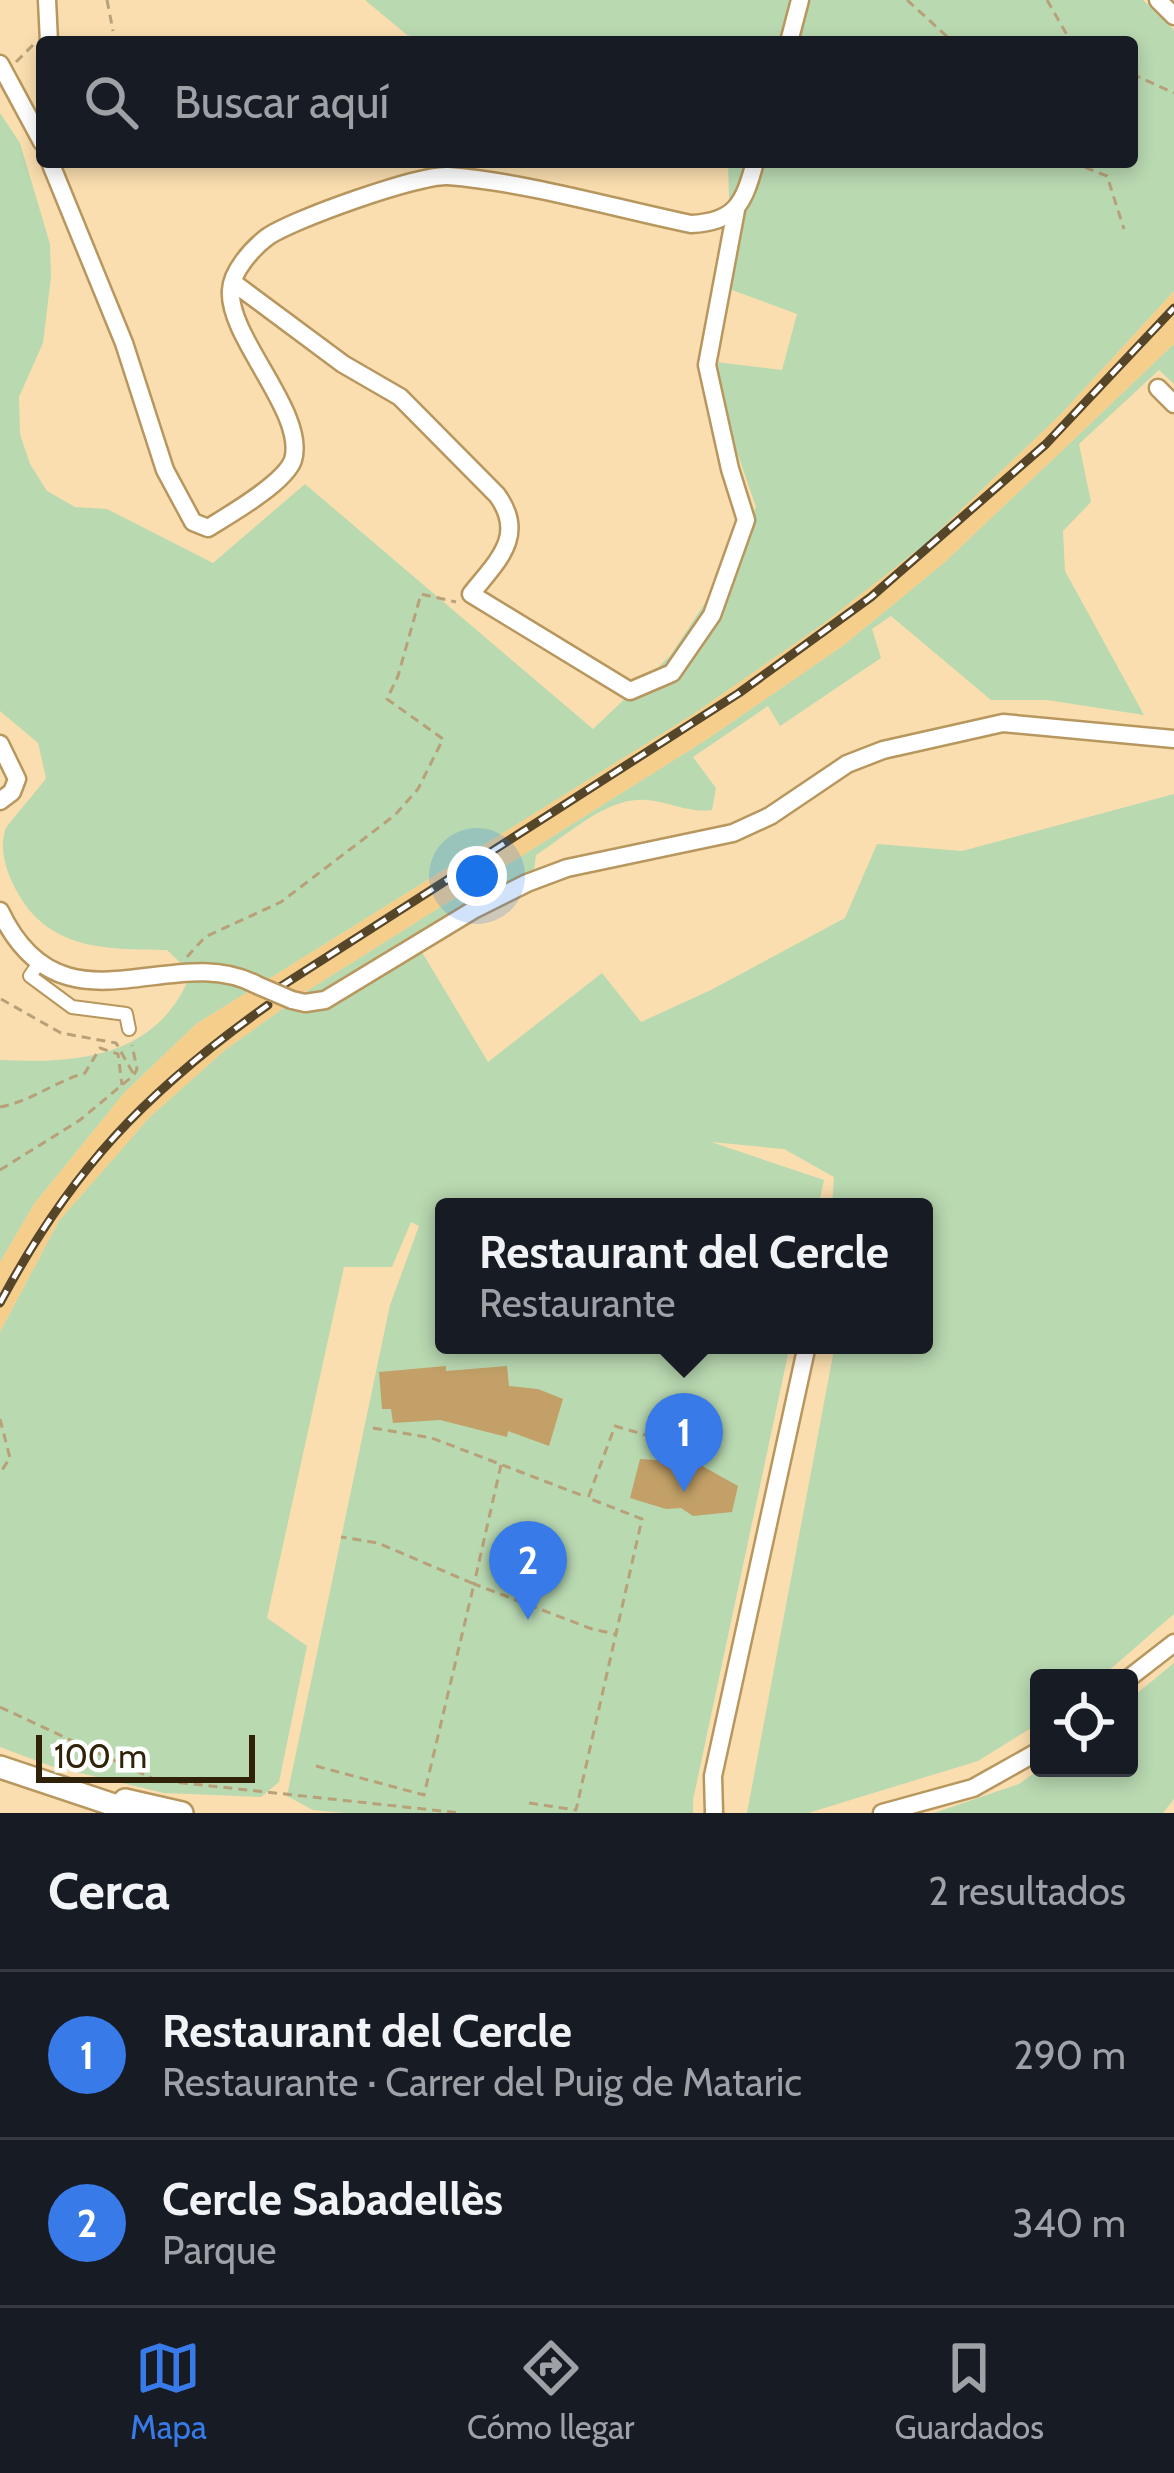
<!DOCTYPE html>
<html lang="es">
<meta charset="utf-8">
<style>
:root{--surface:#171b24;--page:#20242c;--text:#f1f3f6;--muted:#9ea1a6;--line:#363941;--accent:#377ae8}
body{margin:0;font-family:Cabin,sans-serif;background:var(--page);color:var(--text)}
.controls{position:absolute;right:36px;bottom:36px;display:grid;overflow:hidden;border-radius:12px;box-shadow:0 6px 18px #0003}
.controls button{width:108px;height:108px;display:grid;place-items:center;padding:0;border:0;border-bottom:3px solid var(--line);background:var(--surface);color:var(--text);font:60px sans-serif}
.scale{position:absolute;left:36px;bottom:30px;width:219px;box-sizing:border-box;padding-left:12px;border:6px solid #2f2209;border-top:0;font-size:33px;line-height:42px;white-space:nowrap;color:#2f2209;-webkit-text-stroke:9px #fff;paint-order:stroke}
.you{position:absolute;left:477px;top:876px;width:42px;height:42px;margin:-30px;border:9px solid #fff;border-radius:50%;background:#1a73e8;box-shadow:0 0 0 18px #1a73e833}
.badge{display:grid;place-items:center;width:78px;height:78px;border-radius:50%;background:var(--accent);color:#fff;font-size:39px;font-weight:700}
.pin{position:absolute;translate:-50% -99px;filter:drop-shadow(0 3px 6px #0008)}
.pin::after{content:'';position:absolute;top:63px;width:42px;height:36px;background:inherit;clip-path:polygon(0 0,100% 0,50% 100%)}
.popup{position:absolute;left:435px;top:1198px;width:498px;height:156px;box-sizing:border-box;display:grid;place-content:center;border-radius:12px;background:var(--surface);filter:drop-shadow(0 3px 9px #0005);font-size:39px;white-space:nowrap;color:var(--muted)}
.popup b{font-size:45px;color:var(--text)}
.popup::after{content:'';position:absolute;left:50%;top:100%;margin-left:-24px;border:24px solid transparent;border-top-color:var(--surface)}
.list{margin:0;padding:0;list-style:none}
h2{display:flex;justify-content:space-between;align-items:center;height:156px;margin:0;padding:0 48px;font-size:51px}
h2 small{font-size:39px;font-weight:400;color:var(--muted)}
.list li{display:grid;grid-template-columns:78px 1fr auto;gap:36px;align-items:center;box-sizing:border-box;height:168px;padding:0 48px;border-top:3px solid var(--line)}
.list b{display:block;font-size:45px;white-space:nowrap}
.list p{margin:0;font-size:39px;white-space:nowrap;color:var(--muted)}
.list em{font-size:39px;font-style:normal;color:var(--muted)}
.icon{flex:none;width:66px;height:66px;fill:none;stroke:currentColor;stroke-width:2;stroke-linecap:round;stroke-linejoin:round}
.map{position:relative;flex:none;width:1174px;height:1813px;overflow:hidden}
.search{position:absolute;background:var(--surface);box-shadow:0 6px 18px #0003;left:36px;right:36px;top:36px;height:132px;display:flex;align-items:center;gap:30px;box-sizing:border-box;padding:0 42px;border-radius:12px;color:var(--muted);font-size:45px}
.sheet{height:492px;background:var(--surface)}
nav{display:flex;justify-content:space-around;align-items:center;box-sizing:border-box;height:168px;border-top:3px solid var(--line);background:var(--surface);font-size:33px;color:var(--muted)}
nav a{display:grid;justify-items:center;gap:6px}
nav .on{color:var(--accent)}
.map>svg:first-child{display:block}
.built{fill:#f6ce8c}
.green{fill:#b9d9b1}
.building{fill:#c2a067}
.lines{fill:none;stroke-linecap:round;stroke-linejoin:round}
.pedestrian-casing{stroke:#b8975e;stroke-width:16}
.minor-casing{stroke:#b8975e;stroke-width:21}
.tertiary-casing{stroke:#b8975e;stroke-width:26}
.path{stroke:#b8a179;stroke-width:3;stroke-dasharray:9 6;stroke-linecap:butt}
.pedestrian{stroke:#fff;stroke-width:12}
.minor{stroke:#fff;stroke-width:16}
.tertiary{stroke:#fff;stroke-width:21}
.rail-casing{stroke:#564629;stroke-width:9}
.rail{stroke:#fff;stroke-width:4.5;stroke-dasharray:14;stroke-linecap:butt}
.minor-bridge-casing{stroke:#b8975e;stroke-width:21;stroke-linecap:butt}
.minor-bridge{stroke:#fff;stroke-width:16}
</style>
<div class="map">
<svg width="1174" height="1813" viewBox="0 0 1174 1813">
<rect width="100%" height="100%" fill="#fadeaf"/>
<path class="built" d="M1174 291V344L945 562 844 645 706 740 307 991 224 1051 150 1117 59 1221 0 1332V1262L34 1204 124 1093 196 1024 689 717 823 624 925 544 1061 414Z"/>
<path class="green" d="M365 0H1143L1174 30V291L1061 414 925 544 823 624 689 717 196 1024 124 1093 34 1204 0 1262V1060C79 1064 159 1057 191 973L167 950C104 949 45 951 13 884 5 867 0 849 5 830 8 823 38 790 46 778L38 743 0 711V113L20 143 50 244 51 277 43 343 19 397 20 434 30 464 47 491 75 507 107 509 213 563 305 484 593 729 670 656 707 600 756 507 707 365 715 362 782 370 797 314 732 290 728 164 721 162H1132V42H434L407 35Z
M1174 344V384L1159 370 1079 444 1091 502 1063 531 1065 571 1144 715 1047 700H991L891 616 872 629 881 658 780 726 768 706 693 757 716 788 712 810C687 813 671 802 647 800 607 796 568 835 536 855L534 870 447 916 414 939 488 1062 602 973 641 1022 711 990 845 918 877 844 962 851 1174 794V1614L1100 1678H1039V1723L978 1761 808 1813H747L833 1355 839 1345H924V1207H832L834 1177 784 1149 711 1142 824 1180 818 1207H444V1345H790L693 1800V1813H345L313 1810 287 1796 390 1305 419 1226 411 1222 392 1267H344L267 1618 307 1646 279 1782 261 1797 164 1793 51 1766 0 1747V1332L59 1221 150 1117 224 1051 307 991 706 740 844 645 945 562Z
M1174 1663V1799L1163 1813H934L1019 1784 1041 1768H1129V1700Z"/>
<path class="building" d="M446 1366V1371L507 1366 509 1386 538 1389 563 1399 549 1446 508 1431 507 1437 440 1420 393 1423 391 1409H382L379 1372Z
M640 1459 697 1463 738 1486 732 1512 693 1516 681 1508 666 1509 630 1498Z"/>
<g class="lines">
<g class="pedestrian-casing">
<path id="pedestrian" d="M39 963 30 976 72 1007 126 1014 129 1029"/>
</g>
<g class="minor-casing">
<path id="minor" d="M47 0 49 42
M1158 0 1174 16
M789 42 800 0
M0 64 42 142
M50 162 124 343 165 470 193 522 208 528C229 515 285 483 293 460 307 413 227 337 231 290 232 271 252 249 266 238 290 220 420 174 448 176 525 182 614 208 691 224 736 222 744 203 755 162
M234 283 343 364 400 397 497 495C527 536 497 561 471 594L630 691 672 673 712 615 746 520 730 469 707 365 736 210
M1158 388 1174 404
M0 744 17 779 12 792 0 801
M0 911C62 1042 172 939 257 985
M292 1000 305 1003 325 1000 475 909 527 883 567 868 733 833 770 816 847 764 883 750 1003 723 1174 739
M1129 1678 1174 1643
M714 1813 713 1776 807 1345
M882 1813 973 1788 1039 1751"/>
</g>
<g class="tertiary-casing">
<path id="tertiary" d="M0 1767 138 1813
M125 1800 182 1813"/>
</g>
<path class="path" d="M107 0 113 31
M907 0 953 42
M1047 0 1071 42
M16 62 34 44
M1132 74 1174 93
M1071 162 1107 176 1124 229
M187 957 205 937 281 902 395 815 418 789 443 739 387 699 398 676 421 594 456 602
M1 999 61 1033 116 1043 133 1073
M0 1107C32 1101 54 1082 85 1073L100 1048 118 1054 122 1085
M0 1170 80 1120 134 1075 137 1069 132 1045
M0 1419 10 1458 0 1473
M373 1428 432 1438 586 1497
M501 1465 474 1584 592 1629 615 1634
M0 1707 156 1780 460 1813
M316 1766 424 1795 474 1584 378 1543 341 1537
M529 1803 576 1810 642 1519 588 1498 615 1426 649 1436"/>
<use href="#pedestrian" class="pedestrian"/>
<use href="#minor" class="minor"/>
<use href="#tertiary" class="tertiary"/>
<g class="rail-casing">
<path id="rail" d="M280 987 739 693 871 597 1046 444 1174 308
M0 1303C71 1170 145 1092 268 1005"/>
</g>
<use href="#rail" class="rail"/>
<g class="minor-bridge-casing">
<path id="minor-bridge" d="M257 985 292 1000"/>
</g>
<use href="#minor-bridge" class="minor-bridge"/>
</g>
</svg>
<div class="controls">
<button><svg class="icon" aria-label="locate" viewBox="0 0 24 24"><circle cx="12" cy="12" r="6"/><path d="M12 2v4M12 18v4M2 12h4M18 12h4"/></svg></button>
</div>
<div class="scale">100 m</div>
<div class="you"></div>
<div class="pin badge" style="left:684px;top:1492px">1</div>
<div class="popup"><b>Restaurant del Cercle</b>Restaurante</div>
<div class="pin badge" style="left:528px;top:1620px">2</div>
<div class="search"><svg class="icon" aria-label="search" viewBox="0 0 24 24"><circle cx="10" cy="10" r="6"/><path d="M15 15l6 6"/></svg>Buscar aquí</div>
</div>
<section class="sheet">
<h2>Cerca<small>2 resultados</small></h2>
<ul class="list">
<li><span class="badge">1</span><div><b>Restaurant del Cercle</b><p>Restaurante · Carrer del Puig de Mataric</p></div><em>290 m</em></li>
<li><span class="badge">2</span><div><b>Cercle Sabadellès</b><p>Parque</p></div><em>340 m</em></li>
</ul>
</section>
<nav>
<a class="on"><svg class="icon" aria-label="map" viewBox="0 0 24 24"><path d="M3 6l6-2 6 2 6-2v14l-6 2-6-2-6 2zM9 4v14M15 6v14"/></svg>Mapa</a>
<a><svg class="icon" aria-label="directions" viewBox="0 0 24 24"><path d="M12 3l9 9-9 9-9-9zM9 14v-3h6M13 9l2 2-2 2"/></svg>Cómo llegar</a>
<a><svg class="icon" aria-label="saved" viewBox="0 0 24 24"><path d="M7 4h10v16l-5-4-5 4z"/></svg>Guardados</a>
</nav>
